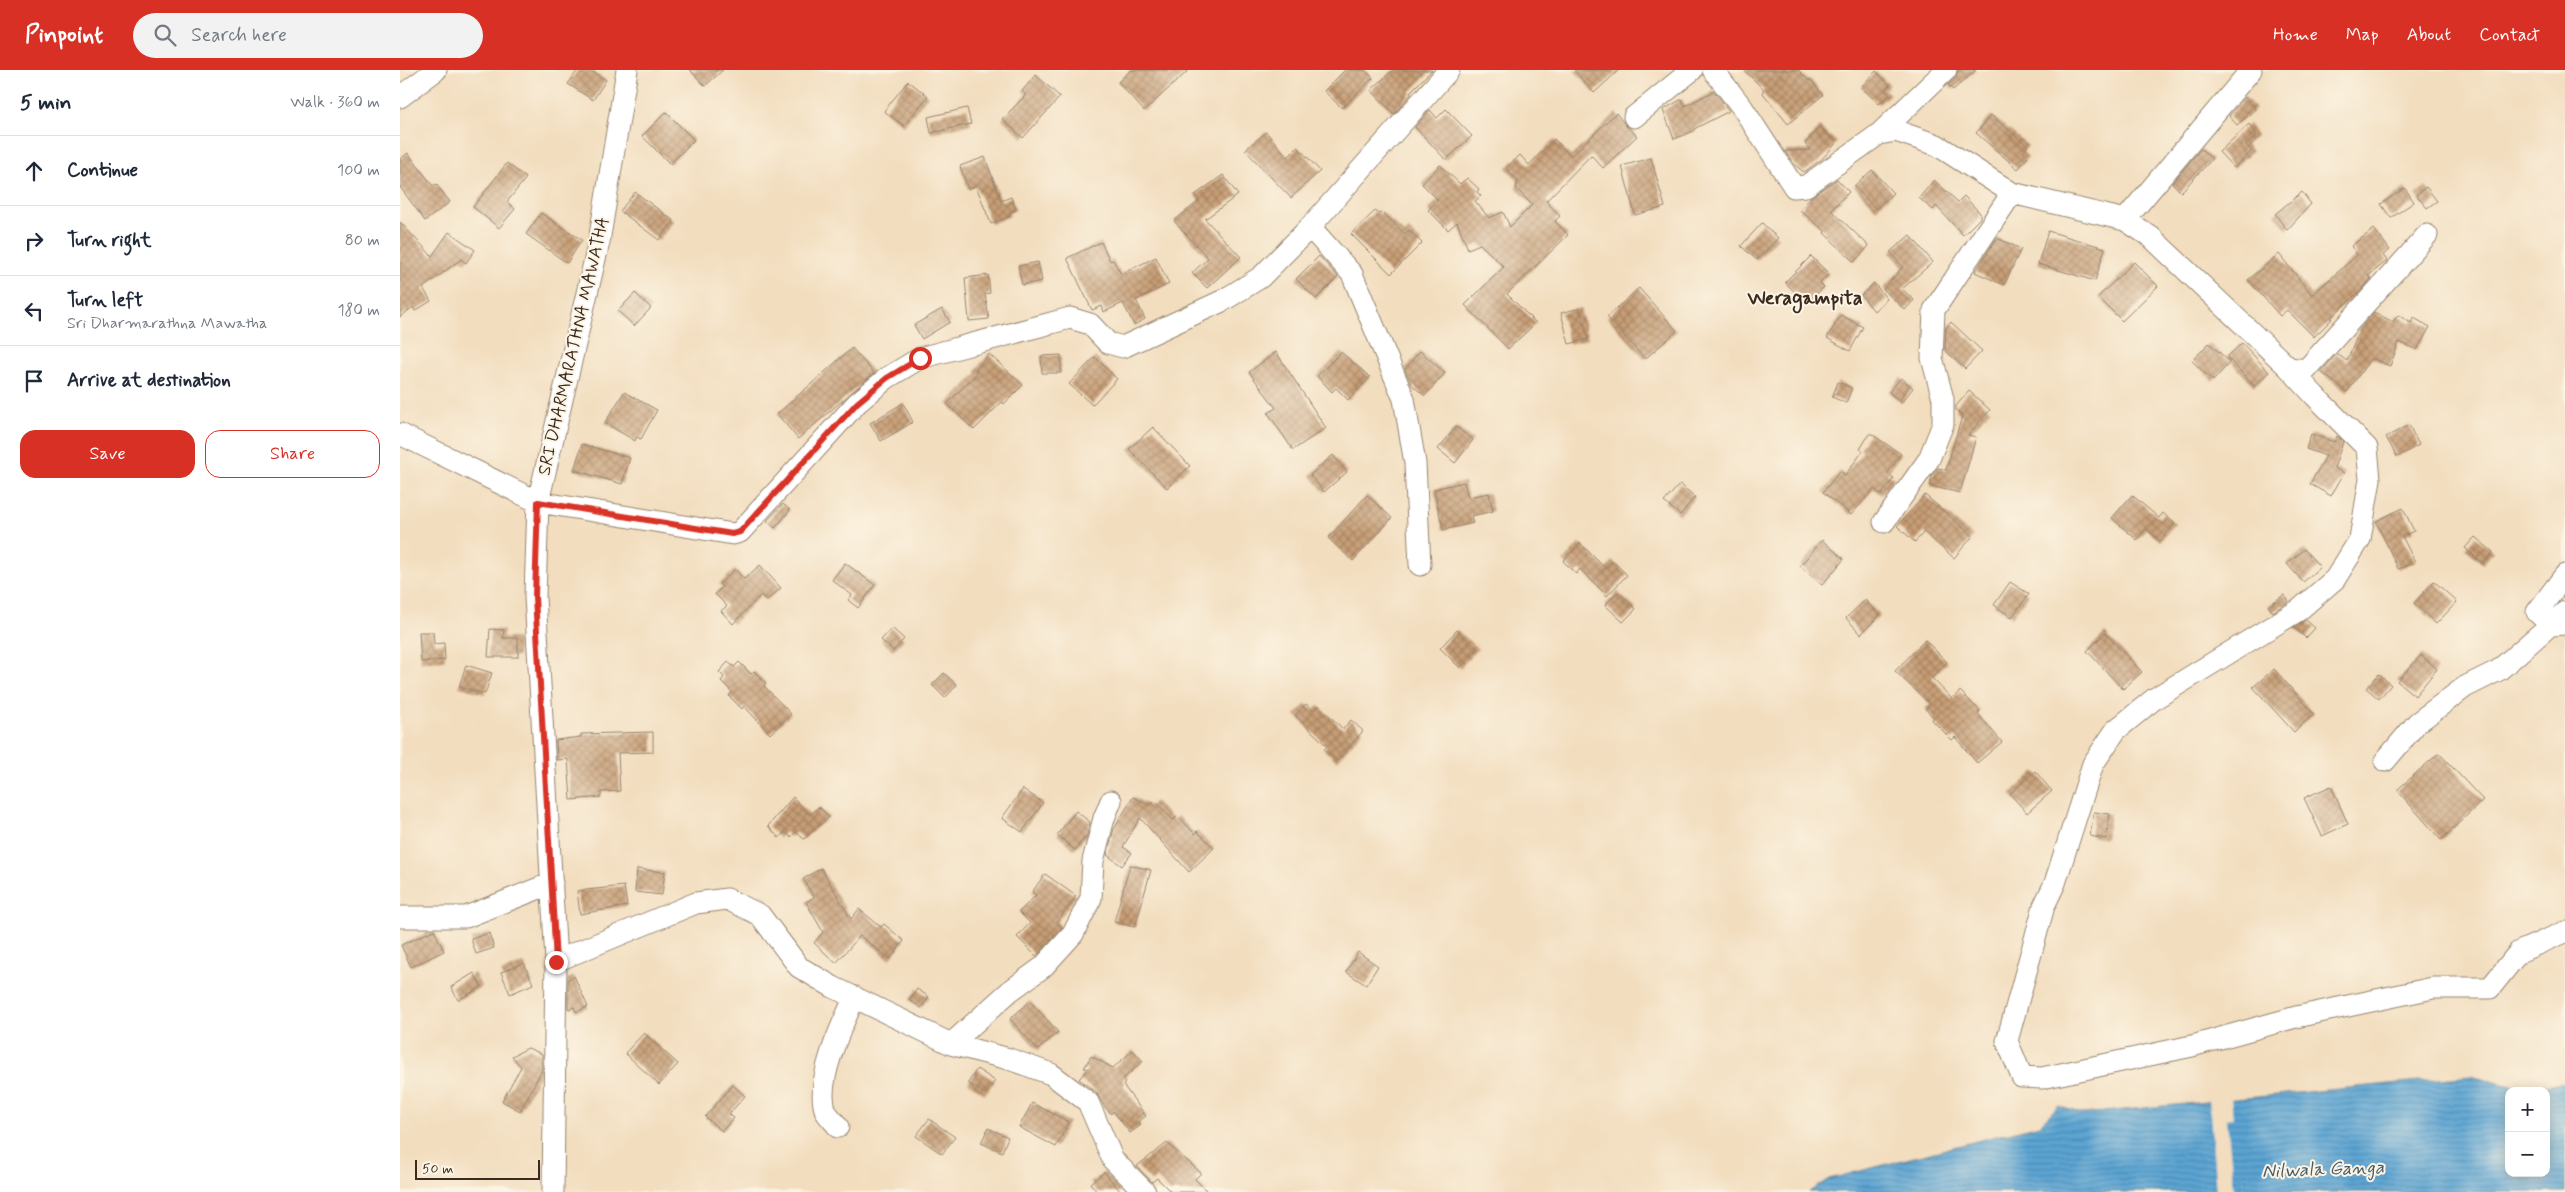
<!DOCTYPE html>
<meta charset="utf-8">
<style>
:root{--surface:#fff;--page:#f2f2f3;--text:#1f2937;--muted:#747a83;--line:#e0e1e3;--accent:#d93025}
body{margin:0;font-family:Mynerve,sans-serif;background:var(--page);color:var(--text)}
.controls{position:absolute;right:15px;bottom:15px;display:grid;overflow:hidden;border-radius:10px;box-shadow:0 2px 12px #0003}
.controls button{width:45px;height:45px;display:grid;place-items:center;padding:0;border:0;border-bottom:1px solid var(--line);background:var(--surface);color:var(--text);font:25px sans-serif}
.scale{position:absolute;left:15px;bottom:12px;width:125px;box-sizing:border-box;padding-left:5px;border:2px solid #3b2a1e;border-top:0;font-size:14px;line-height:18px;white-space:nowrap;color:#3b2a1e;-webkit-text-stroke:4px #fcf5e5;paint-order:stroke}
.stop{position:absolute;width:15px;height:15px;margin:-11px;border:4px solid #d93025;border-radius:50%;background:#fff}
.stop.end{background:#d93025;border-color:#fff;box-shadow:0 1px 5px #0008}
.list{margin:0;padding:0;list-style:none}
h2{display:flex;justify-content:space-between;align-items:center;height:65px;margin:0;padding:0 20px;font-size:21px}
h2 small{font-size:16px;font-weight:400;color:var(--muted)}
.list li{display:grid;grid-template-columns:32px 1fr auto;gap:15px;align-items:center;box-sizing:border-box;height:70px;padding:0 20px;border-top:1px solid var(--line)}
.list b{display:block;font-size:19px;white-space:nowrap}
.list p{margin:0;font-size:16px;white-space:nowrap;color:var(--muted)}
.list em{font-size:16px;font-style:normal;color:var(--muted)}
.actions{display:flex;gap:10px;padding:15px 20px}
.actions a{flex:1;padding:11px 0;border:1px solid var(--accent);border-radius:15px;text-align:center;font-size:18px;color:var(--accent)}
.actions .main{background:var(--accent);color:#fff}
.icon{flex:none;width:28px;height:28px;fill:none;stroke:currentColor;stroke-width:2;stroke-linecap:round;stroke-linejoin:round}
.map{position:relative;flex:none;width:2165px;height:1122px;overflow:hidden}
header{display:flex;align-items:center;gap:30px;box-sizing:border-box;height:70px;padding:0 25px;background:var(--accent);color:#fff}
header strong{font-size:24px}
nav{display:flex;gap:28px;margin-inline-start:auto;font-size:18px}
.search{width:350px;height:45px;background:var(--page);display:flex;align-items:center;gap:12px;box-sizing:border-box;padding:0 18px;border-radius:28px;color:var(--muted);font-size:19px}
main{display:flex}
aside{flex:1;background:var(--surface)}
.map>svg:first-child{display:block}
.water{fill:url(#water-rules);stroke:#4b6778;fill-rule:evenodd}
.pier{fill:#f2ddbe}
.building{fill:url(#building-cross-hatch)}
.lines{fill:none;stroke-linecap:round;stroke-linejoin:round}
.minor-casing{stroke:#96846e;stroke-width:23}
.minor{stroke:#fff;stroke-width:21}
.route{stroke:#d93025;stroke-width:6}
.labels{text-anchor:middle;stroke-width:4;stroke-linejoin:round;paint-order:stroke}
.street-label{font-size:18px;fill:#3b2a1e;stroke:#fcf5e5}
.water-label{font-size:19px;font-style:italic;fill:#485b66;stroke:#fcf5e5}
.quarter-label{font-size:20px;font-weight:bold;fill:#3b2a1e;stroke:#fcf5e5}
</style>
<header>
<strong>Pinpoint</strong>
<div class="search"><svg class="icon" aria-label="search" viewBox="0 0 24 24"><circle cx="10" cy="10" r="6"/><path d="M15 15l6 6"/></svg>Search here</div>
<nav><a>Home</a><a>Map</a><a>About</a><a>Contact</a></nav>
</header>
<main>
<aside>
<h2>5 min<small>Walk · 360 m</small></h2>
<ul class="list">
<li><svg class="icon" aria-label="ahead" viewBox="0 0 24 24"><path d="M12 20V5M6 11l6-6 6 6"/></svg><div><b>Continue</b></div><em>100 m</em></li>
<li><svg class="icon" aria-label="right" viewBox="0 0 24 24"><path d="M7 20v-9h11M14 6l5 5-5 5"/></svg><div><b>Turn right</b></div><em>80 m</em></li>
<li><svg class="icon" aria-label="left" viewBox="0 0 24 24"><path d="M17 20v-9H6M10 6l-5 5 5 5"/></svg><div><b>Turn left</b><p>Sri Dharmarathna Mawatha</p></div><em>180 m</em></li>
<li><svg class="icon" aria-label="arrive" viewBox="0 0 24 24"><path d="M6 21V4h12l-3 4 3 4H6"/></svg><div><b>Arrive at destination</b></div></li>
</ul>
<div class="actions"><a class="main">Save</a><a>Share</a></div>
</aside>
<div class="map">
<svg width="2165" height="1122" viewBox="0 0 2165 1122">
<defs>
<pattern id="water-rules" width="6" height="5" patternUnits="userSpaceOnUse" patternTransform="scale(1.25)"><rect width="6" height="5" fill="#5ba4d3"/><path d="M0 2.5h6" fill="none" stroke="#4c86ab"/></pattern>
<pattern id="building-cross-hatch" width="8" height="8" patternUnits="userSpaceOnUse" patternTransform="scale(1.25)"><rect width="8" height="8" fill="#c79e76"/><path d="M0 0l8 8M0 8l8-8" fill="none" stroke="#a38160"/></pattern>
</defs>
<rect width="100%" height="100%" fill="#fcf5e5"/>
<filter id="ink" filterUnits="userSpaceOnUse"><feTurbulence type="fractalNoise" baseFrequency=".02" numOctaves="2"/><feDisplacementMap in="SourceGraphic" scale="10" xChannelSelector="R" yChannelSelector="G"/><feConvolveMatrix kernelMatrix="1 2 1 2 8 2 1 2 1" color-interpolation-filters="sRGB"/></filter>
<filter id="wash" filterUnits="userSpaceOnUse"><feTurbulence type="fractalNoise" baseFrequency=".0096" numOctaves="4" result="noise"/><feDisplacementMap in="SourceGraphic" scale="20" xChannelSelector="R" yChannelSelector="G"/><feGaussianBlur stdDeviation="1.12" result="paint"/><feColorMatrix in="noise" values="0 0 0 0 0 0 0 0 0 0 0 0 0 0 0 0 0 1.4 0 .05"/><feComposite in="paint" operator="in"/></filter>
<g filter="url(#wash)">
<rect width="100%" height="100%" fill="#f2ddbe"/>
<path class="water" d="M2070 1006 2129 1020 2165 1012V1122H1409L1429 1109 1639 1055 1658 1036 1683 1044ZM2109 1021H2146V1103H2109Z"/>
<path class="pier" d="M1831 1027 1833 1048 1827 1049 1834 1122H1816L1809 1029Z"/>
<g id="blocks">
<path class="building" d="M178 0H190L206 10 193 30 168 14Z
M290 0H323L305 16Z
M731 0H789L744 41 718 12Z
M945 0H965L973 8 942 38 924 21Z
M993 0H1032L1010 22 1011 24 994 44 971 20Z
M1174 0H1219L1194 23Z
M1344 0H1398L1409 11 1410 9 1423 25 1388 54 1362 22 1364 20Z
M1558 0H1576L1553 20 1548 15 1555 9Z
M1476 1 1490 15 1485 20 1490 24 1479 34 1461 17Z
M636 5 660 27 623 68 602 49 626 25 622 21Z
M508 11 528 26 504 56 484 41Z
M1314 21 1329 41 1294 59V61L1274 69 1263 40 1282 29 1285 36Z
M1845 27 1856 39 1837 55 1829 46Z
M567 38 571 54 531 63 528 47Z
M1046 39 1072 66 1046 90 1015 57 1030 40 1037 48Z
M266 42 294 70 270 94 242 66Z
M1216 43 1225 55 1237 66 1203 98 1191 85 1146 131 1160 146 1155 151 1168 165 1107 224 1136 253 1108 279 1065 235 1104 197 1080 174 1068 179 1057 152 1048 160 1028 140 1038 130 1022 114 1040 95 1060 114 1067 108 1079 119 1077 122 1081 126 1075 131 1089 148 1103 142 1110 157 1132 135 1116 118 1118 111 1106 98 1120 85 1129 95 1154 69 1171 86Z
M1591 45 1628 76 1623 82 1628 87 1618 99 1576 63Z
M1849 54 1857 65 1846 75 1852 81 1834 98 1819 82Z
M1419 57 1437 72 1422 89 1404 102 1395 95 1385 81 1410 80 1405 74Z
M866 62 888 87 898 77 920 101 891 128 845 80Z
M1801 79 1812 89 1781 122 1772 113Z
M8 83 33 116 36 114 50 132 25 151 0 117V89Z
M585 87 601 131 611 127 616 140 609 143 610 146 591 154 576 116 568 119 560 96Z
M1251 88 1265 137 1235 145 1222 96Z
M107 93 126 108 107 132 115 139 99 158 73 137Z
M1472 100 1493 123 1476 139 1454 116Z
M823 105 838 125 805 149 841 187 807 218 792 203 808 188 774 151 799 131 795 125Z
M1437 109 1449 122 1431 140 1469 176 1454 192 1424 163 1425 161 1400 140 1411 127Z
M1534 110 1558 132 1564 126 1580 143V148L1563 165 1536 136 1533 140 1519 128Z
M2026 117 2037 131 2027 138 2016 125Z
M2005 118 2014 132 1991 148 1981 134Z
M235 122 274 151 259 170 220 141Z
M1902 122 1911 134 1887 160 1875 144Z
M975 141 979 144 982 142 1005 164 1009 160 1022 173 991 204 951 164Z
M141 143 182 170 167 193 126 164Z
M0 152 32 186 49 162 75 180 66 193 61 189 23 218 31 231 15 241 13 237 0 247Z
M1362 153 1378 168 1357 190 1341 176Z
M1974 159 1990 180 1983 185 1987 191 1968 206 1971 209 1962 219 1930 248 1932 249 1914 267 1887 240 1880 246 1848 210 1879 184 1912 225 1957 185 1951 176Z
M1648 161 1705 178 1695 211 1638 194Z
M1510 165 1533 192 1502 219 1514 230 1505 240 1483 219 1503 197 1490 182Z
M1597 168 1621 179 1604 215 1575 202Z
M701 172 710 191 713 190 721 204 756 187 769 214 736 230 745 249 734 255 723 233 704 242 702 236 692 240 667 188Z
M919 186 938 207 916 229 896 209Z
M1411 186 1429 204 1420 213 1424 217 1406 234 1385 212Z
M638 192 642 211 622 215 618 196Z
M1734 192 1758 216 1722 251 1698 227Z
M588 205 590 223 585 224 589 249 569 251 565 208Z
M1474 213 1487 229 1474 241 1461 225Z
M1239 218 1277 261 1245 289 1207 247Z
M235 223 251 238 234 256 218 241Z
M1180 238 1188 269 1169 274 1161 243Z
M542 239 550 252 522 269 514 255Z
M1974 242 1993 252 1998 245 2011 253 2014 248 2030 257 2017 280 1999 272 1990 296 1971 288 1947 322 1921 302 1937 284 1947 291 1960 259Z
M1441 245 1463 257 1450 281 1427 268Z
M1551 252 1582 281 1565 299 1545 280 1546 258Z
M1809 273 1830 292 1813 311 1792 291Z
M1842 273 1869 302 1854 316 1827 287Z
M452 278 474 303 398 369 377 344Z
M1020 281 1045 303 1025 326 1012 315 1005 299Z
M876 282 926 358 893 380 868 343 876 338 849 302Z
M941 282 970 307 948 330 936 318 932 322 917 306Z
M589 284 623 315 604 334 602 332 574 360 547 334 576 304V299Z
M661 285V303H642L641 286Z
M695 287 717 309 692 335 669 314Z
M1501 308 1513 318 1501 333 1489 322Z
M1438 312 1452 318 1446 333 1432 327Z
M1569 321 1590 340 1568 365 1576 367 1560 423 1530 416 1532 406 1538 398 1546 400 1562 346 1556 340V336Z
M224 322 257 340 241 369 236 367 235 371 205 353Z
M503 333 513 352 481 371 470 353Z
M2009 355 2019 375 1997 387 1986 367Z
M753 357 790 396 767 418 729 379Z
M1056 357 1073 370 1055 393 1038 379Z
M1470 363 1501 384 1487 404 1494 408 1481 425 1474 419 1451 445 1423 422 1440 401 1445 405 1463 381 1460 379Z
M1911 364 1934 372 1937 366 1943 372 1934 398 1944 403 1931 426 1910 414 1926 386 1906 379Z
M182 374 230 388 222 414 174 400Z
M933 385 947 402 924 422 910 405Z
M1064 412 1068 427 1089 423 1093 441 1071 446 1073 453 1043 460 1034 419Z
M1280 414 1295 427 1280 445 1264 432Z
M967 425 992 448 953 491 928 468Z
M1525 425 1573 466 1554 488 1524 462 1515 472 1497 456Z
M1732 425 1759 448 1763 443 1775 454 1760 471 1746 459 1737 470 1712 448Z
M383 434 390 440 375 458 367 451Z
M2003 438 2014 461 2002 466 2015 492 1998 499 1976 451Z
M2075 467 2093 482 2083 494 2065 478Z
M1422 470 1444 489 1422 515 1400 496Z
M1180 473 1206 499 1213 491 1227 505 1207 526 1180 499 1176 504 1163 491Z
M1904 479 1920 497 1903 512 1887 494Z
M445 493 475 515 458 538 448 530 452 525 432 510Z
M360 495 381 518 366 531 361 525 333 554 321 541 327 536 315 524 322 517 319 514 335 499 344 509Z
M2034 511 2057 532 2036 554 2014 533Z
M1610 512 1629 524 1612 547 1594 535Z
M1218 522 1236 539 1223 552 1205 535Z
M1884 525 1889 531 1873 542 1868 536Z
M1465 530 1480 545 1461 564 1446 548Z
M1906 550 1915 558 1906 568 1894 558Z
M492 558 504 569 493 581 481 570Z
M90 559 104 560 103 568H118V587H88Z
M1057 560 1078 579 1060 598 1040 578Z
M19 562H33L34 574 44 573 45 590 21 592Z
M1705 563 1742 602 1723 619 1687 581Z
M1525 570 1547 592 1532 608 1552 629 1560 621 1580 641 1578 644 1602 672 1577 693 1555 667 1552 670 1532 650 1534 647 1525 639 1530 634 1495 601Z
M2021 585 2037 599 2015 626 1997 611Z
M328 592 334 597 339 592 351 604 354 601 366 613 364 616 391 644 370 664 344 636 342 639 329 626 332 622 321 611 324 607 319 602Z
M66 595 92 603 85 624 59 617Z
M1874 599 1914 644 1894 662 1853 617Z
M544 603 557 615 545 628 532 615Z
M1979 604 1991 615 1979 629 1966 618Z
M906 634 913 640 918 635 943 659 951 650 963 661 937 691 924 680 927 676 895 645Z
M253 662V682L218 683 220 721 201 722V727L171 730 168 689 157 690 156 670 181 667V664Z
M2039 683 2083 730 2041 770 1997 720Z
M1635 701 1652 721 1627 743 1610 724Z
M1931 716 1948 754 1922 766 1904 728Z
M623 719 643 733 622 762 602 748Z
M393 727 410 745 419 737 429 747 404 769 396 762 391 767 385 762 379 768 368 756Z
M733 727 750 736 755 731 773 750 778 746 795 764 797 761 814 778 789 802 740 748 723 777 732 783 722 796 707 785 714 759Z
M676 741 690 752 686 769 684 768 675 780 657 765Z
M1694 742 1710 744 1706 769 1690 766Z
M730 795 751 800 735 857 714 852Z
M421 798 451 849 459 839 481 857 484 854 504 871 490 889 460 866 436 893 414 873 423 862 406 832 414 827 403 809Z
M237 799 265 802 262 825 235 822Z
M645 804 676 826 657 852 662 857 636 886 617 867 630 853 619 842 636 825 632 822Z
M224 816 227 836 180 844 177 821Z
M34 860 44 881 11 897 1 875Z
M89 863 94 878 76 884 71 869Z
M958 882 978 896 966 915 946 902Z
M124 893 133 914 110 924 101 902Z
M74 903 82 917 58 930 51 917Z
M174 906 188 937 176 942 174 937 169 939 168 937V909Z
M517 919 529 927 521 938 509 930Z
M630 931 658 962 638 980 610 949Z
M244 963 278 994 259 1015 225 983Z
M128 978 142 984V1000L120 1041 102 1031 121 997 112 986Z
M733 980 743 991 722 1010 725 1013 723 1015 746 1046 738 1052 741 1055 730 1063 713 1041 711 1044 704 1036 696 1022 679 1009 688 999 684 998 691 986 713 998Z
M577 999 595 1011 585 1024 568 1013Z
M333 1015 345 1026 329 1044 334 1048 322 1061 305 1047Z
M632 1033 669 1052 656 1077 619 1057Z
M529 1049 555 1067 542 1084 516 1066Z
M588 1058 608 1067 602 1082 581 1073Z
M767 1073 801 1103 795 1109 808 1122H771L757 1108 752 1112 737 1096Z
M704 1102 721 1122H697L690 1113Z"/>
</g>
</g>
<g filter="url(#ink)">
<use href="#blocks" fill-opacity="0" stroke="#96846e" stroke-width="1"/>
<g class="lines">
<g class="minor-casing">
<path id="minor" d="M1313 0 1342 37 1394 117 1406 116 1479 64 1496 61 1537 75 1612 123 1725 150 1751 167 1889 298 1906 300 2027 165
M0 27 36 0
M1234 47 1292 0
M1479 64 1546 0
M1725 150 1851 0
M910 157 952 204 1004 329 1015 393 1020 495
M1889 298 1915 326 1967 378 1970 409 1960 469 1935 509 1899 540 1754 629 1716 660 1693 694 1655 813 1644 836 1607 971 1622 1007 1642 1008 1792 976 1896 947 2033 918H2090L2119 882 2165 862
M0 364 138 432 333 464 340 462 457 333 487 308 520 288 670 248 690 254 708 273 723 277 824 230 861 207 910 157 1049 0
M1484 452 1529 389 1543 354V329L1532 288 1534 240 1612 123
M2165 554 2151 555 2137 542 2165 505
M1985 691 2017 653 2065 617 2099 600 2165 542
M0 847H66L152 813
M156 891 296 833 327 829 360 845 399 897 433 917 551 974 609 989 651 1004 688 1032 713 1090 745 1122
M551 974 610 921 643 897 673 864 691 828 693 791 704 748 711 731
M438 1057C435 1052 429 1047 426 1042 414 1013 442 954 455 927
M153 1122 156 891 135 527 138 432 199 172 227 0"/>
</g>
<use href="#minor" class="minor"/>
</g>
</g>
<g class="lines" filter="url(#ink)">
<path class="route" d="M156 892 135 527 138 432 332 464 340 462 457 333 487 308 520 288"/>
</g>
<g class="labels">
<g class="street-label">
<text transform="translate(173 276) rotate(-77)" y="6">SRI DHARMARATHNA MAWATHA</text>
</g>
<g class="water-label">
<text transform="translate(1923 1098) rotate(-2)" y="7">Nilwala Ganga</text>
</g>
<g class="quarter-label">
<text x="1405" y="234">Weragampita</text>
</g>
</g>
</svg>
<div class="controls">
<button>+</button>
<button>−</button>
</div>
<div class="scale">50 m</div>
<div class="stop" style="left:520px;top:288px"></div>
<div class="stop end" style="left:156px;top:892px"></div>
</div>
</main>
